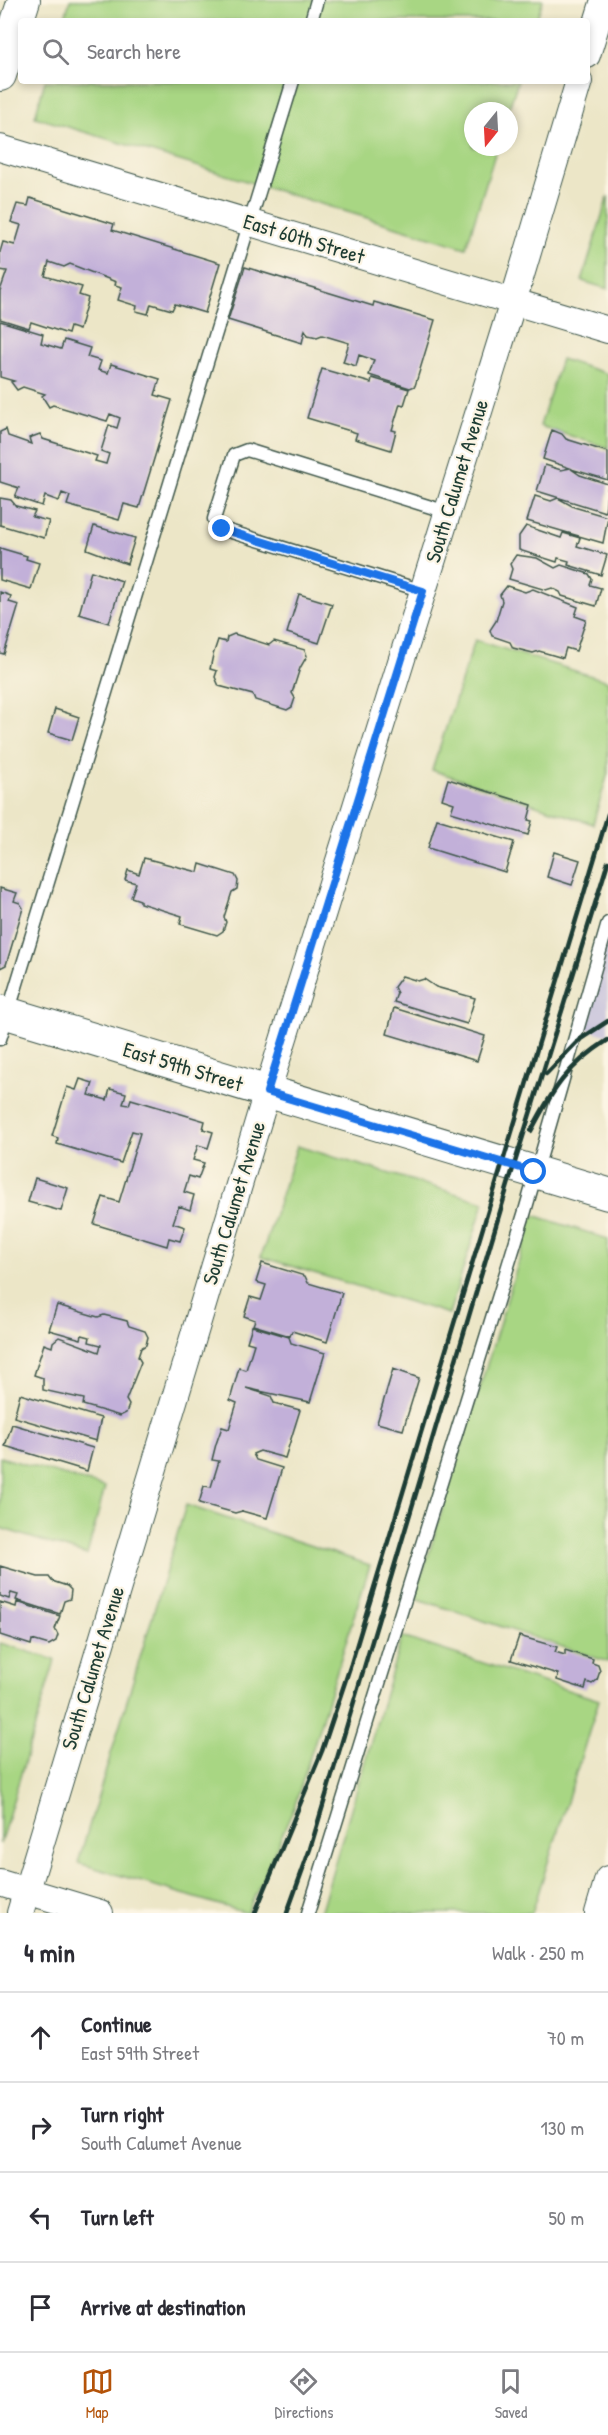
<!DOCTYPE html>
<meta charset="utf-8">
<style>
:root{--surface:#fff;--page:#f2f2f3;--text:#2b2b33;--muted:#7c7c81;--line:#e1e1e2;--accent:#b45309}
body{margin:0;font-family:"Patrick Hand",sans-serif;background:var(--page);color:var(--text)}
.compass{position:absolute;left:464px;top:102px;width:54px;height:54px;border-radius:50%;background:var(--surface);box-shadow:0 3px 9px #0003;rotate:198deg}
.stop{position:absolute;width:18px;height:18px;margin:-14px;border:4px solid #1a73e8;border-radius:50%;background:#fff}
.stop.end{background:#1a73e8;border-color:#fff;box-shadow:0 2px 6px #0008}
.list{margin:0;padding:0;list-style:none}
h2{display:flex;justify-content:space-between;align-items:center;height:78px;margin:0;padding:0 24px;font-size:26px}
h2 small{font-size:20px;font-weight:400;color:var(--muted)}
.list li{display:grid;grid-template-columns:39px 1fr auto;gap:18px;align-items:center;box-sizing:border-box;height:90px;padding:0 24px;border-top:2px solid var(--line)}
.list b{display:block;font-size:22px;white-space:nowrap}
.list p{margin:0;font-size:20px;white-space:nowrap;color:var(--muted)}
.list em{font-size:20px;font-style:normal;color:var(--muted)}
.icon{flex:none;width:33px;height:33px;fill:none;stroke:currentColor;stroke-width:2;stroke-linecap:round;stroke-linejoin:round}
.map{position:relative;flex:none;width:608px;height:1913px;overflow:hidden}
.search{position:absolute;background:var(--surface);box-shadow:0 3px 9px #0003;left:18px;right:18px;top:18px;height:66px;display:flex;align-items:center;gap:15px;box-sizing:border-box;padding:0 21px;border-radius:6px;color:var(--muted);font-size:22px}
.sheet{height:438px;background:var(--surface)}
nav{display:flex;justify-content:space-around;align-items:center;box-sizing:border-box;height:84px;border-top:2px solid var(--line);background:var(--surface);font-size:16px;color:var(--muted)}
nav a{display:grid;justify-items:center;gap:3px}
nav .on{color:var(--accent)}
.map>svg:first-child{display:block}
.industrial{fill:#c4c0db}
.green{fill:#a8d683;stroke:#648a5c;stroke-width:1.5}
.building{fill:#c2b0d9}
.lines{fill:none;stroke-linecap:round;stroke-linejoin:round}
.service-casing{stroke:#3e564a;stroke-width:15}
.minor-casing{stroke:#3e564a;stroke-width:28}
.tertiary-casing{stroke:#3e564a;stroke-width:34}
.service{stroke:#fff;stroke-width:12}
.minor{stroke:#fff;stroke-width:26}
.tertiary{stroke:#fff;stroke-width:32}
.rail{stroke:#1f3d34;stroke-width:4.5}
.route{stroke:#1a73e8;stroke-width:8}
.labels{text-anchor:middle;stroke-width:4.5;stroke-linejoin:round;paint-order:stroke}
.street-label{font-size:21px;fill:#1f3d34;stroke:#fcf5e5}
</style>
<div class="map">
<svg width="608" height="1913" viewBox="0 0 608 1913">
<rect width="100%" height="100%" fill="#fcf5e5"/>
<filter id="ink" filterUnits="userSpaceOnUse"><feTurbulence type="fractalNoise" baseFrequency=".0167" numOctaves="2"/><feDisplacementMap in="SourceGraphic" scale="12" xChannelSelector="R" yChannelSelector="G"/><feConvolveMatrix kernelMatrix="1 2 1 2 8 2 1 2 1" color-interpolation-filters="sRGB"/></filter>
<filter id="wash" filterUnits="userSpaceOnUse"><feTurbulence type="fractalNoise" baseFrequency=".008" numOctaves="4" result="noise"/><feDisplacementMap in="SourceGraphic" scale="24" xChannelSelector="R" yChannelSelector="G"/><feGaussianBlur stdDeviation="1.35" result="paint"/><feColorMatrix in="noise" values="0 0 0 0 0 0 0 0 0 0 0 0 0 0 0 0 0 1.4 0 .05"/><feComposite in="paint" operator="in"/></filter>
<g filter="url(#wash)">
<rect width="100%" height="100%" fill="#ece6c7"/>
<path class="industrial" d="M608 923V1036L577 1026Z"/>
<path class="green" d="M70 0H543L536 21H64Z
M45 81H518L508 111H473V147H497L466 248 35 117Z
M608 196V289L582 281Z
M561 359 608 374V448L540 426Z
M475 640 608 681V773L593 824 432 770Z
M297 1146 484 1202 449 1314 261 1257Z
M533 1215 608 1239V1662L415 1598Z
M0 1457 105 1487 87 1555 0 1528Z
M186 1505 370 1565 294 1808 247 1913 78 1863Z
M402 1637 599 1700 532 1913H320Z
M0 1643 55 1660 0 1844Z"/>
<g id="blocks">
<path class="building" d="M30 198 114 224 112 230 220 263 205 313 175 304 172 310 151 304 148 314 136 311 137 306 118 300 122 287 115 285 116 282 70 264 64 267 49 262 45 276 82 287 79 295 88 298 79 330 70 327 68 334 31 322 29 328 0 319V291L7 271 0 270V252L3 242 15 245 21 225 11 222 17 204 28 206Z
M245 267 373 306 374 302 435 320 415 386 410 388 369 375 374 360 359 355 356 366 343 362 349 343 322 335 317 337 308 335 305 330 302 343 228 320Z
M0 321 43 334 41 343 61 349 64 340 90 348 87 357 101 361 98 370 108 373 111 364 160 379 155 395 172 400 139 508 124 504 119 520 67 505 70 496 62 493 59 501 45 496 42 506 15 497 19 488 0 482V432L6 429 8 436 31 444 29 438 40 434 43 439 97 456 95 461 106 464 109 454 101 451 109 425 117 428 120 418 110 414 107 421 53 405 49 407 42 396 45 394 23 387 17 390 11 382 14 381 0 377Z
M322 369 371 383 372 378 409 389 404 405 400 404 392 430 396 431 391 450 355 439 357 433 307 418Z
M552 430 562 434 566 439 608 452V480L571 469 580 475 608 484 605 512 537 491 545 465 561 470 570 468 543 459Z
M535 496 551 501 558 498 574 507 608 517 603 543 527 521Z
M0 498 11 500 16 506 35 511 32 517 49 521 44 538 0 525Z
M94 526 135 538 127 564 87 549Z
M526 526 561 538 563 533 580 538 577 546 607 555 601 575 568 565 569 561 558 558 557 562 519 550V536Z
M0 548 27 556 26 559 39 563 31 589 0 580Z
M516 555 537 558 555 568 561 565 589 574 592 579 590 585 601 588 596 606 562 596 560 592 552 588 546 590 509 579 512 569 510 564Z
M91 571 122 581 109 623 79 614Z
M507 586 525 592 533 589 578 607 575 616 586 620 576 651 566 648 563 658 539 651 533 653 513 648 510 642 492 636 490 630 496 621 502 601 500 595Z
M0 592 11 596 9 602 19 605 4 654 0 653Z
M299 594 332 604 319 643 287 633Z
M234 634 269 645 274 641 305 650 307 656 300 668 292 693 295 698 292 707 287 710 255 700 253 695 219 686 215 677 217 671 210 669 213 655 218 640 226 642 227 637Z
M55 709 79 717 72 740 48 733Z
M448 779 532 805 528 820 532 821 528 835 451 812 454 803 442 799Z
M437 819 514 842 505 872 428 848Z
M554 852 580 860 572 885 547 877Z
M144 858 198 872 200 864 235 875 238 881 237 889 232 892 224 917 226 922 223 931 217 935 180 924 182 916 140 903V900L131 897 136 883 125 880 128 870 139 874Z
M0 888 17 893 14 901 20 903 23 908 6 965 0 968Z
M402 976 418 981 424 979 436 987 475 998 467 1024 394 1002 397 993 394 987Z
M394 1008 485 1036 477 1061 387 1034Z
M80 1079 93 1083 89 1095 107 1100 110 1089 126 1093 123 1104 129 1105 131 1099 205 1121 203 1129 213 1132 208 1148 198 1145 193 1160 204 1163 198 1179 189 1176 184 1192 194 1195 190 1210 179 1206 173 1223 185 1227 180 1241 169 1238 167 1246 94 1224 103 1197 119 1202 140 1133 132 1131 121 1163 57 1144 58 1138 52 1136 67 1087 76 1090Z
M35 1178 68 1188 61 1211 28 1202Z
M262 1263 305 1276 308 1283 342 1293 327 1342 292 1331 290 1336 253 1325 255 1320 244 1316 250 1297 261 1300 266 1285 256 1282Z
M57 1305 98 1317 104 1315 127 1321 129 1326 145 1331 148 1337 146 1345 141 1348 138 1357 141 1362 126 1400 129 1405 126 1413 120 1416 83 1405 84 1399 43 1390V1378L34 1375 44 1344 52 1347 53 1342 59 1337 99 1352 101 1345 89 1342 90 1337 82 1335 81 1339 49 1330Z
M252 1326 289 1337 291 1343 325 1353 310 1402 246 1388 271 1396 274 1403 300 1410 285 1458 260 1451 253 1454 256 1460 282 1468 267 1518 242 1511 235 1513 199 1503 204 1486 211 1487 219 1461 212 1460 216 1444 222 1427 229 1429 237 1403 230 1400 239 1368 246 1370 254 1344 247 1342Z
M393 1369 419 1378 403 1430 377 1423Z
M20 1394 101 1418 96 1441 14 1417Z
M12 1424 93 1448 87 1471 5 1446Z
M0 1566 38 1577H49L52 1581 67 1586 71 1590 70 1599 64 1601 60 1614 16 1600 18 1595 11 1593 9 1599 0 1596Z
M0 1602 16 1607 17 1602 60 1616 55 1629 58 1635 56 1641 49 1645 32 1640 31 1645 0 1635Z
M519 1636 557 1647 555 1652 565 1655V1650L593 1659 592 1663 598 1665 600 1671 597 1680 592 1684 587 1682 585 1689 557 1680 558 1674 511 1660Z"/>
</g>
</g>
<g filter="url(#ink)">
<use href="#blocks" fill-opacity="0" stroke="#3e564a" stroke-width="1.5"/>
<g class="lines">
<g class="service-casing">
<path id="service" d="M311 21 317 0
M423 591 222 529 214 519 234 455 247 450 447 512
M0 1039 293 81
M308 1913 525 1211 608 923"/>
</g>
<g class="minor-casing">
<path id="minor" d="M587 55 604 0
M0 148 608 330
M0 1883 100 1913
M20 1913 267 1092 513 302 579 81
M598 1913 608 1879"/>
</g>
<g class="tertiary-casing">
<path id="tertiary" d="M0 75 24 0
M0 1011 608 1194"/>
</g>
<use href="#service" class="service"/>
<use href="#minor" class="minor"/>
<use href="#tertiary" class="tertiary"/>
<path class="rail" d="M546 1074 579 1040 608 1021
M531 1131C553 1089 567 1066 608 1040
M255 1913 322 1751 351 1664 608 814
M287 1913 310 1849 511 1175 608 862"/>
</g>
</g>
<g class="lines" filter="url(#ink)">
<path class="route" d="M222 529 423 591 267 1092 534 1172"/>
</g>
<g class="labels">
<g class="street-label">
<text transform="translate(304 239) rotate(17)" y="7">East 60th Street</text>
<text transform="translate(457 481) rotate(-73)" y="7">South Calumet Avenue</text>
<text transform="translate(183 1067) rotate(17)" y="7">East 59th Street</text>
<text transform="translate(234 1203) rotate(-73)" y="7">South Calumet Avenue</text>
<text transform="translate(93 1668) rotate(-73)" y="7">South Calumet Avenue</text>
</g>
</g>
</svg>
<svg class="compass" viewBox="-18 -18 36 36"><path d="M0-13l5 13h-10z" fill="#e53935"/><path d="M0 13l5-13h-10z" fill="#7c7c81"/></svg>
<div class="stop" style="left:534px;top:1172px"></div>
<div class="stop end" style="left:222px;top:529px"></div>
<div class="search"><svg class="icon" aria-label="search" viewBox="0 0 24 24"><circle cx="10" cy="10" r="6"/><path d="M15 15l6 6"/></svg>Search here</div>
</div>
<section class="sheet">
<h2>4 min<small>Walk · 250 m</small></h2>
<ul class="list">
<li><svg class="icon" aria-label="ahead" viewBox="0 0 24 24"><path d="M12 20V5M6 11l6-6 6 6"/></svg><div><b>Continue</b><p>East 59th Street</p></div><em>70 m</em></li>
<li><svg class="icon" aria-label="right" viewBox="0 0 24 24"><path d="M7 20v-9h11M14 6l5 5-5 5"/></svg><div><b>Turn right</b><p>South Calumet Avenue</p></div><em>130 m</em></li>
<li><svg class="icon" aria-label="left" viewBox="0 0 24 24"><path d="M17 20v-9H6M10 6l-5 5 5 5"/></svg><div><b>Turn left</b></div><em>50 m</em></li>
<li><svg class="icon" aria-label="arrive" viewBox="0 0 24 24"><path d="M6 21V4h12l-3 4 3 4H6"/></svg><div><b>Arrive at destination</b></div></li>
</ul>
</section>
<nav>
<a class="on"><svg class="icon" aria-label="map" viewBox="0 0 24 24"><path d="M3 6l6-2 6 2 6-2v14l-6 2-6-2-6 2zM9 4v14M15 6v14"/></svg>Map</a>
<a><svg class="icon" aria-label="directions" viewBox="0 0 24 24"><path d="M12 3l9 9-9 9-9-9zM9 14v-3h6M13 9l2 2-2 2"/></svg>Directions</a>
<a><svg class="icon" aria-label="saved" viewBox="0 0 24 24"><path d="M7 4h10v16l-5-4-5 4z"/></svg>Saved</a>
</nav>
